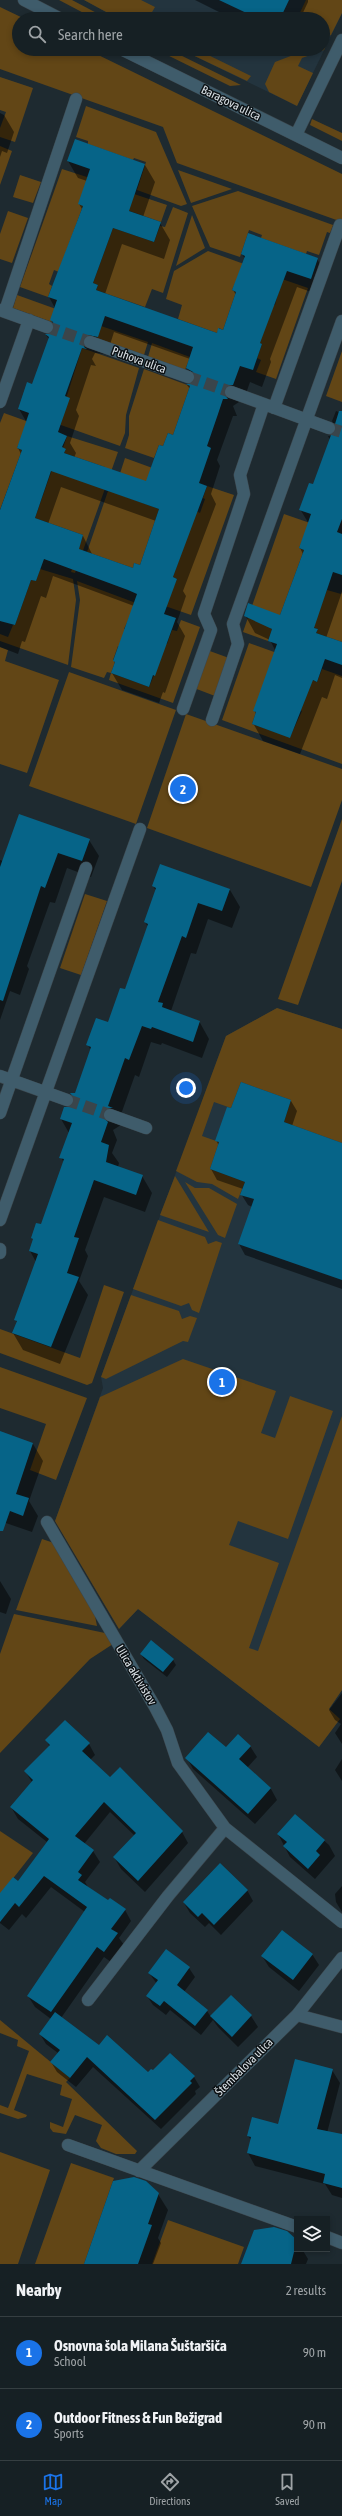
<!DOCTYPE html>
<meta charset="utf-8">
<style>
:root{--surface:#162024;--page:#1f282c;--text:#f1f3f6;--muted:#9ea3a6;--line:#353e41;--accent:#1a73e8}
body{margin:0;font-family:"Asap Condensed",sans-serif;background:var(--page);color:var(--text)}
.controls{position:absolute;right:12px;bottom:12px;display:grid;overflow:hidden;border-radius:0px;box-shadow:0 2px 6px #0003}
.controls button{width:36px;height:36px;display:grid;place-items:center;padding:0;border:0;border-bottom:1px solid var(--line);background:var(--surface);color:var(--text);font:20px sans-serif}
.you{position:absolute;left:186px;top:1088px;width:14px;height:14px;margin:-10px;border:3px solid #fff;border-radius:50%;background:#1a73e8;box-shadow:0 0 0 6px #1a73e833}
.badge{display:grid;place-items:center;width:26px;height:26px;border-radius:50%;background:var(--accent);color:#fff;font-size:13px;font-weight:700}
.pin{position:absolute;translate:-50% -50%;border:2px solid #fff;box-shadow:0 1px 4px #0006}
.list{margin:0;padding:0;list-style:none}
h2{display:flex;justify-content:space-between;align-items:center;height:52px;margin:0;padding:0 16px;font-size:17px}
h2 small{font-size:13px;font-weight:400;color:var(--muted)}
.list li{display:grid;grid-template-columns:26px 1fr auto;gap:12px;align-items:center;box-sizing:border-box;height:72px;padding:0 16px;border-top:1px solid var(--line)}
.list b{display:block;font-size:15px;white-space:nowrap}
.list p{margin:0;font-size:13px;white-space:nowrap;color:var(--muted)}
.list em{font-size:13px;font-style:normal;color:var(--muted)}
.icon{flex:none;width:22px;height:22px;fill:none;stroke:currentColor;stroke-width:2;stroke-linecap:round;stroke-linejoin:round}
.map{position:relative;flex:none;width:342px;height:2264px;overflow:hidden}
.search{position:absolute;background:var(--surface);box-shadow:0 2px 6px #0003;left:12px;right:12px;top:12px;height:44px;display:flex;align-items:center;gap:10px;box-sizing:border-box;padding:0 14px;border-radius:22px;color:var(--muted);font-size:15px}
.sheet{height:196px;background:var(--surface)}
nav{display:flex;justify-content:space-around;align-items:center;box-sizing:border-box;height:56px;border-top:1px solid var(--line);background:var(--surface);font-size:11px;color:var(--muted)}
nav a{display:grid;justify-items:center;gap:2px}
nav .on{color:var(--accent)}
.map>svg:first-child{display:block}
.built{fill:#23343e}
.green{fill:#624616}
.shadow{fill:#0007;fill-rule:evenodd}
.building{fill:#066488;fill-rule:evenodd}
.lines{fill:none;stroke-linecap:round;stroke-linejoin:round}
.minor-tunnel{stroke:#3a454b;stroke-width:12;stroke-dasharray:12 6;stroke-linecap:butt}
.minor-casing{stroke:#3c474d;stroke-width:13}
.minor{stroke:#3f5c6b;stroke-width:12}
.labels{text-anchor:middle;stroke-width:3;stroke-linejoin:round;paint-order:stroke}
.street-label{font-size:12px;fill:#d9e0e5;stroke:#0c1114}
</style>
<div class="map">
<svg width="342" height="2264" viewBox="0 0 342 2264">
<rect width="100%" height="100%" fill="#1e2a30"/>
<path class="built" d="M84 0H342V13L297 106 180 49H323V19H119Z
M277 1008 342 1029V1690L329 1709 340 1719 319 1747 138 1609 119 1629 55 1521 103 1388 101 1377 226 1036Z"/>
<path class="green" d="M59 0H72L108 19H95Z
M84 0H141L155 7 148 19H119Z
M306 0H342V13L331 35 323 38V19H297Z
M0 7 25 19H19V49H86L342 174V222L177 163 163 127 0 69Z
M328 41 324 50 302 58 298 66 313 73 297 106 269 92 265 84 275 62 309 49H323V44Z
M155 49H168L241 85 230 86Z
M180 49H196L251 76 247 81Z
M0 77 33 88 15 142 0 137V128L6 112 0 110Z
M86 106 156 132 187 204 181 206 137 190 146 162 134 158 133 160 88 144V141L76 137Z
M312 119 342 133V141L310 125Z
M0 146 12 151 0 185Z
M62 169 90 178 83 206 59 272 54 270 49 284 52 286 48 297 20 287Z
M178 170 232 189 191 203Z
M20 175 41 182 33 203 13 197Z
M238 191 333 225 330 233 327 232 319 255 307 251 306 254 261 238 262 235 249 230 240 257 210 247 192 206Z
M128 192 167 205 161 222 124 209Z
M173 207 188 213 163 293 152 289 145 307 96 290 98 285 93 283 113 228 154 242 160 226 165 227Z
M8 211 28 218 12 263 0 259V234Z
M192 215 205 248 176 266Z
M208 251 244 264 232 290 236 292 223 330 219 328 217 333 178 319 182 305 166 299 174 271Z
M282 279 308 288 276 379 256 372 261 360 257 358 262 344 257 342 270 304 275 305Z
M17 295 56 309 52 322 13 308Z
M101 326 148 342 144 355 97 338Z
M152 343 190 357 185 370 148 357Z
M82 348 139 368 126 415 125 433 120 446 58 424Z
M342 351V402L326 396Z
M144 369 190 386 173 435 168 433 163 446 159 445 154 458 125 448 129 435V416Z
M4 413 29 422 17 448 22 450 0 510V423Z
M67 436 118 452 75 573 71 572 83 535 35 518 55 461 105 467 64 453 66 449 63 448Z
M125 458 169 474 118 494 159 509 140 565 134 563 133 568 87 552 108 491 114 492Z
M207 486 234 495 191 615 165 606 177 579 173 577 196 511 200 513 205 499 203 498Z
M284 514 310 523 299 548 304 550 280 615 270 628 272 629 268 641 243 632Z
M40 569 73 579 76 600 68 665 0 641V634L8 637 13 625H15L31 580 36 581Z
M77 581 136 603 124 629 129 631 123 648 118 646 113 660 115 662 111 673 149 687 160 661 162 642 167 644 172 630 177 631 181 620 200 627 173 703 109 680 111 673 107 672 104 678 71 667 80 600Z
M327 590 341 594 342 591V642L316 633 318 629 313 627Z
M249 643 277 653 254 711 256 712 252 724 290 737 302 711 297 709 312 680 317 682 322 669 342 676V764L222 720Z
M0 647 8 650 5 661 59 680 27 773 0 764Z
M207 650 229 658 215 696 194 688Z
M69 672 176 710 136 824 29 786Z
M186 714 342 769V800L311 887 147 828Z
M342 819V881L298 1005 278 999Z
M85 894 107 901 81 975 60 968Z
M277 1008 342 1029V1143L284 1122 291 1100 241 1082 231 1108 214 1102 202 1136 219 1142 210 1169 245 1182 238 1199 212 1184 197 1182 176 1171 226 1036Z
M175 1176 209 1232 160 1215Z
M185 1182 195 1188H209L237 1204 225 1238 218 1235Z
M158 1220 205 1237 208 1244 216 1241 222 1243 199 1313 192 1310 189 1303 181 1306 133 1289Z
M104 1285 124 1292 92 1383 87 1385 0 1353V1329L80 1358Z
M131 1295 179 1311 182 1319 190 1316 197 1318 188 1342 183 1341 106 1379 101 1377Z
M183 1359 276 1391 261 1433 275 1438 290 1396 333 1411 288 1539 238 1521 229 1545 279 1563 249 1648 258 1651 342 1416V1690L329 1709 340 1719 319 1747 138 1609 119 1629 55 1521 100 1397Z
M0 1367 87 1398 56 1480 30 1470 46 1424 0 1408Z
M42 1539 54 1543 94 1611 97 1626 16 1610Z
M14 1614 105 1633 113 1644 90 1659 0 1753V1654Z
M0 1831 33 1853 0 1895Z
M0 2020 70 2078 66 2082 137 2151 135 2154H116L101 2148 96 2141 102 2125 75 2115 66 2134 53 2132 50 2128V2122L63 2127 72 2099 60 2095 62 2085 27 2074 14 2110 27 2115 26 2117 18 2119 0 2113V2105L8 2108 29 2051 17 2046 18 2040 0 2033Z
M0 2152 50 2170 18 2264H0Z
M71 2163 114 2178 84 2264H35Z
M168 2220 244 2247 238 2264H152Z"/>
<path class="shadow" d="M195 0H308V2L300 19H233Z
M0 113 4 115 14 132 7 153 2 151 0 157Z
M75 141 145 165 155 182 143 217 160 223 170 240 164 259 122 244 105 294 217 334 223 331 236 295 233 290 245 259 242 254 317 259 327 276 320 295 297 287 270 359 271 362 262 387 250 382 243 402H239L233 406 237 416H233L217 460 220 466 211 494 216 504 183 591 186 596 177 622 185 636 165 693 163 692 159 703 122 690 112 673 115 663 114 661 134 606 53 576 46 598 41 596 25 642 22 641 18 654 0 647V510L21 454 18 448 27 423 19 409 33 386 49 339 46 335 52 334 55 329 51 320 55 308 49 297 82 209 79 204 87 181 78 178 68 161ZM114 332 190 359 187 368 195 381 187 385 190 389 174 436 164 447 146 483 74 458 76 453 70 443 79 416 76 410 91 365 96 366 92 359 95 353 107 354ZM61 487 156 521 140 566 133 569 92 554 83 536 48 524Z
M336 411 342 413V592L326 638 342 643V678L335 675 327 699 322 697 300 754 263 741 253 723 256 714 255 711 276 652 270 640 255 633 245 615 281 617 303 554 300 548 309 524 300 509 314 486 330 440 328 436H331L337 431 332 421Z
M89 840 99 856 91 877 67 868 55 903 50 902 27 966 29 969 20 995 10 991 0 1020V860L3 861Z
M160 865 230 890 240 907 232 928 208 919 196 954 191 953 171 1011 199 1021 209 1039 202 1058 162 1043 161 1045 151 1042 139 1077 135 1075 119 1120 121 1125 113 1130 117 1140 112 1153 119 1163 118 1167 142 1176 152 1193 145 1212 104 1197 85 1250 88 1256 79 1281 88 1295 60 1364 23 1350 13 1333 17 1323 16 1320 36 1262 30 1251 34 1240 32 1238 41 1226 64 1163 61 1157 69 1133 61 1119 75 1103 71 1094 75 1095 91 1051 88 1045 109 1023 125 990 148 927 145 922 156 891 153 886Z
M291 1101 297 1111 292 1126 342 1144V1289L245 1255 239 1244 252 1207 248 1205 241 1194 243 1189 217 1180 211 1169 219 1146 216 1140 232 1110Z
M0 1432 33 1444 43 1461 29 1501 38 1516 32 1532 0 1521Z
M0 1581 11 1599 6 1614 0 1612Z
M141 1654 173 1660 176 1665 167 1677 144 1659Z
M342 1693V1744L335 1733 341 1724 335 1720 329 1710Z
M46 1740 89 1744 95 1755 90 1760 110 1779 182 1832 188 1843 145 1892 121 1869 114 1857 135 1836 110 1812 84 1844 93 1851 100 1862 85 1882 88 1887 108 1902 125 1910 131 1921 119 1938 124 1945 111 1962 104 1957 61 2018 99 2046 148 2074 194 2077 200 2087 195 2091 196 2094 161 2129 93 2067 76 2087 57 2072 51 2062 58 2053 46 2044 40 2034 51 2019 35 2007 28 1996 85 1912 51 1887 26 1918 22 1914 9 1930 0 1923V1895L18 1882 47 1842 18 1819 11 1807 32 1782 25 1771 50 1747Z
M250 1746 257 1757 247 1768 271 1789 277 1800 255 1824 193 1769 187 1758 226 1749Z
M342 1759V1781L335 1770Z
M295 1815 329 1845 335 1856 315 1879 290 1857 278 1834Z
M342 1886V1912L336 1902 335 1894Z
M247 1890 253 1901 221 1935 209 1923 205 1927 190 1913 184 1903Z
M312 1954 319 1965 299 1991 269 1967 262 1956Z
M189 1968 195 1977 184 1992 207 2011 211 2017 231 1996 251 2016 258 2027 238 2047 218 2027 213 2020 201 2035 170 2010 166 2015 153 2005 147 1996 157 1984 149 1973Z
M332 2070 340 2083 327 2133 342 2137V2198L332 2195 325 2184 255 2166 248 2153 251 2140 248 2136 279 2126Z
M158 2194 168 2210 158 2238 161 2243 153 2264H85Z
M287 2232 297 2242V2249H302L308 2259 306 2264H242Z"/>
<path class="building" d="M219 0H289L280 19H259Z
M75 139 145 164 129 211 161 222 154 242 113 228 93 283 98 285 96 290 217 333 218 328 223 330 236 292 232 290 245 256 241 254 248 233 318 258 311 279 287 271 260 343 262 344 253 370 240 366 233 385H229L224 389V394L228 399H223L217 417 207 446 211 448 199 483 207 486 173 577 177 579 164 614 176 618 155 676 153 675 149 687 111 673 115 662 113 661 137 594 128 590 44 559 36 581 31 580 15 625 0 621V510L22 450 17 448 29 413 18 409 27 382 32 384 49 337 45 334 52 333 54 329 53 322 50 320 57 300 48 297 83 206 78 204 90 169 67 161ZM105 316 193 347 186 368 193 372 195 379 193 383 186 384 190 386 173 435 168 433 163 446 159 445 146 481 64 453 66 449 62 447 67 436 58 432 70 398 65 396 82 348 87 349 84 347 83 340 88 335 98 337ZM51 471 159 509 140 565 134 563 133 568 79 549 83 535 35 518Z
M339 411H342V519L337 532 342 534V575L333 572 314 628 318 629 316 633 342 642V665L325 659 317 682 313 680 290 738 252 724 256 712 253 711 277 644 268 641 272 629 244 616 248 603 280 615 304 550 299 548 311 514 299 510 309 483 313 484 331 435 336 431 335 424Z
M19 814 90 839 82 861 58 853 45 888 41 886 3 1001 0 1000V867Z
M160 864 230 889 222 911 198 903 186 938 182 936 158 1002 163 1003 162 1007 200 1021 193 1042 152 1027 151 1029 142 1026 129 1060 125 1058 108 1106 113 1108H108L103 1112V1117L108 1122 101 1142 109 1145 106 1162 143 1175 136 1195 94 1180 74 1237 79 1238 67 1273 79 1277 51 1347 12 1333 17 1321 14 1320 38 1254 29 1251 33 1239 31 1238 36 1223 41 1224 64 1159 59 1158 72 1123 60 1119 64 1107H69L74 1103V1098L70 1093H75L91 1047 86 1045 96 1018 108 1022 120 988 125 989 148 924 144 922 156 888 152 886Z
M241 1082 291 1100 284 1122 342 1143V1280L238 1244 254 1199 240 1195 245 1182 210 1169 219 1142 215 1141 227 1107 231 1108Z
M0 1431 33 1443 16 1494 29 1498 23 1516 10 1511 3 1531H0Z
M151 1640 174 1659 163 1672 140 1654Z
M65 1720 90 1743 82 1751 110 1777 120 1767 183 1831 138 1881 113 1857 136 1833 104 1802 75 1836 94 1850 78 1872 82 1875 78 1880 108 1900 110 1898 126 1909 111 1929 118 1933 104 1952 97 1947 51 2012 27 1996 87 1907 44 1876 19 1907 15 1903 0 1922V1893L13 1877 18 1881 49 1839 10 1807 33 1780 24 1771 50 1745 45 1740Z
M208 1732 226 1747 238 1734 251 1746 239 1759 271 1788 248 1814 185 1758Z
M295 1814 325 1840 316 1851 320 1855 308 1869 283 1846 287 1842 277 1834Z
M220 1863 248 1890 214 1925 202 1913 198 1917 183 1902Z
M282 1930 313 1954 293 1980 261 1956Z
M166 1949 190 1967 177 1985 208 2010 195 2026 164 2001 160 2006 146 1996 158 1980 148 1973Z
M231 1995 252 2015 232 2037 210 2016Z
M55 2012 99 2045 107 2035 148 2072 151 2069 153 2070 170 2053 195 2076 190 2081 192 2083 155 2120 87 2057 70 2078 50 2062 60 2050 39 2034Z
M295 2059 333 2069 317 2129 342 2134V2188L323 2183 325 2174 247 2153 251 2137 247 2136 252 2117 278 2124Z
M134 2177 146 2181 159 2193 148 2224 152 2225 138 2264H84L113 2181Z
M274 2227 287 2231 297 2240 291 2264H241L254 2230Z"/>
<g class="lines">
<path class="minor-tunnel" d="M47 327 90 342
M188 377 231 392
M329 428 342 432
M67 1100 110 1115"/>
<g class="minor-casing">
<path id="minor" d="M24 0 61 19
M121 49 342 158
M296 135 342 40
M0 310 47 327
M5 311 76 99
M90 342 188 377
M231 392 329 428
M0 402 29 320
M274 408 340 225
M183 709 211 630 204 614 244 494 240 475 264 404
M212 720 238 644 233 624 342 321
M0 1076 67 1100
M0 1113 86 868
M110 1115 146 1128
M0 1220 140 829
M0 1249V1253
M47 1522 155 1707 167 1730 178 1763 225 1828 342 1922
M88 2000 168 1896 225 1828
M297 2015 342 2027
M68 2145 297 2227
M139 2171 297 2015 342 1958
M327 2237 342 2243"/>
</g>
<use href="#minor" class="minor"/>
</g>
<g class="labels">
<g class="street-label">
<text transform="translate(231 103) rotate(26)" y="4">Baragova ulica</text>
<text transform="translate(139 360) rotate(20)" y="4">Puhova ulica</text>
<text transform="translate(136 1675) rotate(59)" y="4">Ulica aktivistov</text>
<text transform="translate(244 2067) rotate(-45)" y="4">Štembalova ulica</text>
</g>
</g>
</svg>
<div class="controls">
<button><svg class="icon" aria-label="layers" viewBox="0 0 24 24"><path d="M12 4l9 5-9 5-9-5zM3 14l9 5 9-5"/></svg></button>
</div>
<div class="you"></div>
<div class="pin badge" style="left:222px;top:1382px">1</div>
<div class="pin badge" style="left:183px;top:789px">2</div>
<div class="search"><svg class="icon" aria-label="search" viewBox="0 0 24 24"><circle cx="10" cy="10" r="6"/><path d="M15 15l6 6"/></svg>Search here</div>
</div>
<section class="sheet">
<h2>Nearby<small>2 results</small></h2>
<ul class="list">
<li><span class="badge">1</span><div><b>Osnovna šola Milana Šuštaršiča</b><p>School</p></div><em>90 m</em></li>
<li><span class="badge">2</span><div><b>Outdoor Fitness &amp; Fun Bežigrad</b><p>Sports</p></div><em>90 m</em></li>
</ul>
</section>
<nav>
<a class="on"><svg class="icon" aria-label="map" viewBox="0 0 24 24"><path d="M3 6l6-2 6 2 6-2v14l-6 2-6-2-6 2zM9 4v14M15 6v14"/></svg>Map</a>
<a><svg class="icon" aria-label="directions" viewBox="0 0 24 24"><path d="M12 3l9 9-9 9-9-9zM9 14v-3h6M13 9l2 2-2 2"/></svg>Directions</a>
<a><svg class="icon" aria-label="saved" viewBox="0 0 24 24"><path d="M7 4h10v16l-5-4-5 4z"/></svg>Saved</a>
</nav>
